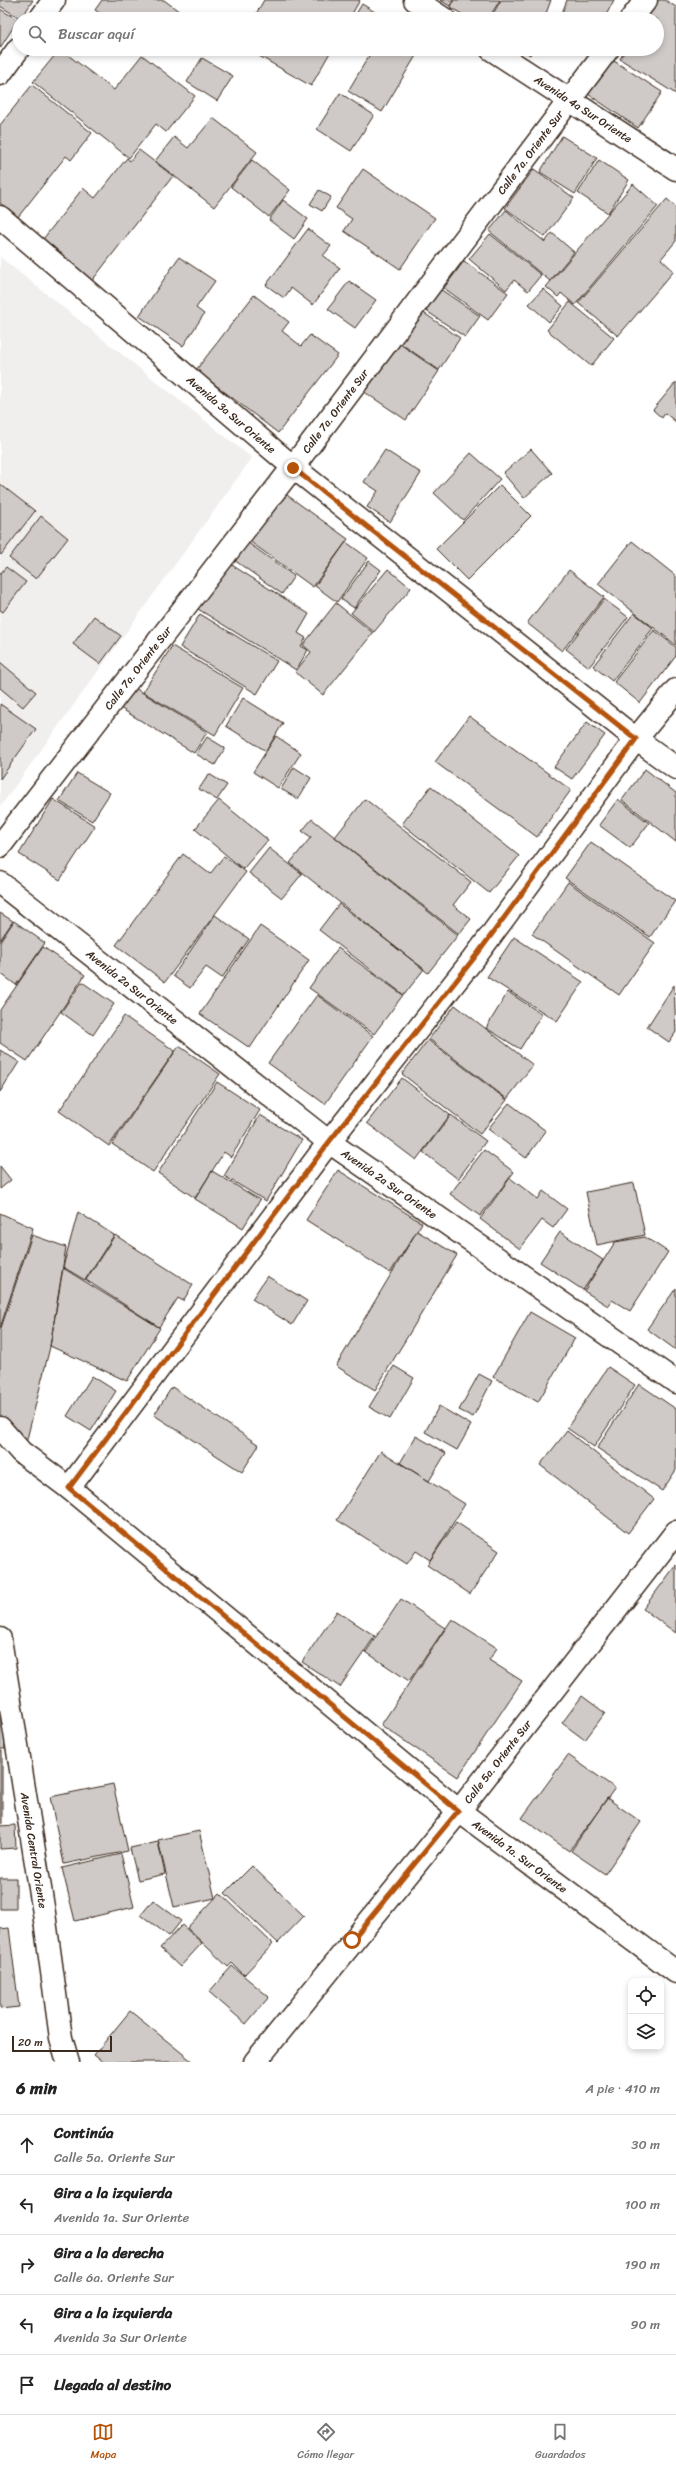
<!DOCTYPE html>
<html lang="es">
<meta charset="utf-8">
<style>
:root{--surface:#fff;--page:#f2f2f2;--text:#222;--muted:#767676;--line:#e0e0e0;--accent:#b45309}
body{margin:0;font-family:Sriracha,sans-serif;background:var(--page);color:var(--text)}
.controls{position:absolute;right:12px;bottom:12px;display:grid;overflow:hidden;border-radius:8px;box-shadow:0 2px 6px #0003}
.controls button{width:36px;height:36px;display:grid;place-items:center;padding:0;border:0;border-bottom:1px solid var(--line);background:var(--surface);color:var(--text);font:20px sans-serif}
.scale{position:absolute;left:12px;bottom:10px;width:100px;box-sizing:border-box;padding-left:4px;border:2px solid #3b2a1e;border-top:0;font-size:11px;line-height:14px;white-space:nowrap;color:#3b2a1e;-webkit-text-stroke:3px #fff;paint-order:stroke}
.stop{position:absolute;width:12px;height:12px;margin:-9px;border:3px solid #b45309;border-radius:50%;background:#fff}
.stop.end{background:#b45309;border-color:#fff;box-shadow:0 1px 4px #0008}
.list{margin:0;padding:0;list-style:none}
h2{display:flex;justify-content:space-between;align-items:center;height:52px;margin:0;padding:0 16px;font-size:17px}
h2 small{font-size:13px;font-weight:400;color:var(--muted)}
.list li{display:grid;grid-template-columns:26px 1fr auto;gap:12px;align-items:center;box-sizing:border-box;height:60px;padding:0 16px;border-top:1px solid var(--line)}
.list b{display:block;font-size:15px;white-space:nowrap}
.list p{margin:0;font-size:13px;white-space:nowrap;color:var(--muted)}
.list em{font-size:13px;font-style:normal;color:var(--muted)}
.icon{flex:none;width:22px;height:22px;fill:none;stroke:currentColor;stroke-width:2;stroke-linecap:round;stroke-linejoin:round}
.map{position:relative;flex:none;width:676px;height:2062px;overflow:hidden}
.search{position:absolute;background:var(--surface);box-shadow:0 2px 6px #0003;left:12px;right:12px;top:12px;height:44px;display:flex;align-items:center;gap:10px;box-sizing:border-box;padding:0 14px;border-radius:22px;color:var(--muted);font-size:15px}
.sheet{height:352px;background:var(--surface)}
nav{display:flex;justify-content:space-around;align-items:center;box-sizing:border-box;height:56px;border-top:1px solid var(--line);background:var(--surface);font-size:11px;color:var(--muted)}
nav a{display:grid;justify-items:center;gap:2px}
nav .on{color:var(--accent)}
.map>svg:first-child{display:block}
.built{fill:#f1efee}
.building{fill:#cfcac7;stroke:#3b2a1e}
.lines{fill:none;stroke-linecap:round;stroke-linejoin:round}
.minor-casing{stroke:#3b2a1e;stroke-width:25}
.tertiary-casing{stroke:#3b2a1e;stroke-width:25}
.minor{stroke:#fff;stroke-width:22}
.tertiary{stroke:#fff;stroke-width:22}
.route{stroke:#b45309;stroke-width:5}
.labels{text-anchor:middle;stroke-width:3;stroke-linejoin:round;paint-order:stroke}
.street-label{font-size:11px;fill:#3b2a1e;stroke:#fff}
</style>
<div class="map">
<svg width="676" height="2062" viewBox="0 0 676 2062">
<rect width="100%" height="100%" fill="#fff"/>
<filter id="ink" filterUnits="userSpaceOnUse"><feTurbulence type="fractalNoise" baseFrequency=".025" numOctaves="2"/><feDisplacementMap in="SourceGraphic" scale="8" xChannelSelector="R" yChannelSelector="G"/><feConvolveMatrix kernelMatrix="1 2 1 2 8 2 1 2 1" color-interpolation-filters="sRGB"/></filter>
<g filter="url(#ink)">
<path class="built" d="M0 257 252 458 0 807Z"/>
<path class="building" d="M0 0H33L21 19 0 6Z
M102 0H164L184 15 181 19H108L95 10Z
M264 0H360L349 19H253Z
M440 0H453L450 6Z
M454 0H500L488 19H470L450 7Z
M501 0H551L544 19H490Z
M567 0H614L604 19H573L562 13Z
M658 0H665L676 7V94L620 59 626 49H657V19H646Z
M362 4 386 19H353Z
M0 9 18 20 0 48Z
M60 49 114 90 142 55 195 96 166 132 156 124 129 158 33 82Z
M247 49H332L311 86Z
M373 49H420L382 112 348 91Z
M520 49H533L530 55Z
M202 58 233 76 217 101 187 82Z
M611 59 662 92 638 128 588 94Z
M32 85 92 133 71 160 66 156 18 217 0 203V125Z
M340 93 374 115 351 151 317 129Z
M213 118 257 152 214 207 155 161 174 137 188 148Z
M562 136 597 158 575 194 540 172Z
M139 150 173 176 91 282 40 243 83 188 95 198 127 158 130 161Z
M252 160 290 190 269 217 231 187Z
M599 160 629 180 608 213 578 193Z
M363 169 435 218 400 269 344 231 352 219 336 208Z
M534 169 574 198 545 237 505 208Z
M633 184 658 206 575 305 561 293 558 297 546 287Z
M319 190 331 197 322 211 310 204Z
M667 199 676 207V241L661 259 674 271 618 336 578 303Z
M283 200 308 219 294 239 269 220Z
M506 210 545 242 552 233 574 252 550 281 489 231Z
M308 229 331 246 323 256 340 268 313 305 291 288 284 298 266 285Z
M490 234 541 275 528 291 514 280 506 290 469 259Z
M179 257 215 281 196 308 204 314 183 346 139 316Z
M464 261 508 293 488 320 444 288Z
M349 281 376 300 355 328 328 309Z
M440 289 480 316 465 337 425 310Z
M543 289 563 306 549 322 529 304Z
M254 295 289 322 282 331 301 346 310 335 338 355 278 433 196 370Z
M570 302 614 338 591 366 547 330Z
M421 311 460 338 439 370 400 343Z
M394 340 439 371 406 420 360 389Z
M676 382V422L665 413 662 418 653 410Z
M531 449 552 473 524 498 503 473Z
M385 450 421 473 390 522 367 507 378 491 364 482Z
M471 453 500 479 463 520 434 493Z
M0 484 35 511 1 555 0 554Z
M500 485 531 516 467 580 436 549Z
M280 490 348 539 313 587 245 538Z
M41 516 68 538 36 579 9 558Z
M632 541 676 576V645L598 584Z
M247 542 294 576 282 594 234 560Z
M346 542 368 558 337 602 315 586Z
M369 561 381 570 354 608 341 599Z
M227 562 309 614 298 633 306 638 301 646 308 650 296 670 198 609Z
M6 567 26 582 3 612 0 610V574Z
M388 569 411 588 374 632 351 613Z
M569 570 604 597 562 651 527 623Z
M604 599 628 617 589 667 566 649Z
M336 603 373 633 323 695 295 672 311 652 303 645Z
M634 613 653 628 612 681 593 666Z
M200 614 277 661 257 694 180 647Z
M94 616 121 636 100 664 73 644Z
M654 630 676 647V656L640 703 614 682Z
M172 646 243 688 215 735 143 692Z
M0 662 36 692 23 707 0 688Z
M133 687 207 732 194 753 120 708Z
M243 698 283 723 266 751 226 726Z
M0 704 36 729 0 779Z
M469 716 571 790 537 837 435 762Z
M587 722 605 735 572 779 554 767Z
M276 736 301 753 278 788 253 772Z
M207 737 225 748 215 765 196 754Z
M294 767 311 778 298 799 281 789Z
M645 769 676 793V842L622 800Z
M77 773 110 793 92 821 59 801Z
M209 774 227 785 217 800 199 789Z
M431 786 519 856 489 893 402 824Z
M53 799 95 826 60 880 19 854Z
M365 799 471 882 453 905 471 919 459 934 335 837Z
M618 799 649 823 630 848 599 825Z
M219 800 268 840 243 869 195 829Z
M312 819 458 935 428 973 290 863 311 837 302 831Z
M591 842 675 901 650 937 565 878Z
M269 848 302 874 282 898 249 873Z
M183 854 210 874 224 856 246 872 165 982 116 945Z
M568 882 655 943 619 995 532 934Z
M339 904 424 969 404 995 319 930Z
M0 913 13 921 0 940Z
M215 915 249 939 222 978 206 967 190 988 173 976Z
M14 921 45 943 16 985 0 973V942Z
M260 926 309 960 250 1048 200 1014Z
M514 937 583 982 557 1021 487 977Z
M43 947 85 975 27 1061 0 1043V1010Z
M338 948 403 995 374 1034 309 988Z
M82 982 114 1004 93 1035 61 1012Z
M674 985 676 1032 669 1042 647 1027Z
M508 992 542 1014 520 1049 486 1028Z
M317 995 373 1036 325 1104 268 1063Z
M455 1005 533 1065 507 1099 429 1039Z
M124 1016 175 1051 109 1146 59 1111Z
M428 1040 507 1100 480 1134 402 1074Z
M179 1046 220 1074 153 1172 112 1144Z
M0 1050 19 1062 0 1092Z
M402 1078 450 1115 416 1160 367 1123Z
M217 1082 260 1110 231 1157 224 1152 195 1198 158 1173Z
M509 1103 546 1131 526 1158 488 1129Z
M260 1115 302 1140 266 1201 224 1176Z
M451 1115 486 1141 458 1179 423 1152Z
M484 1150 514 1172 480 1216 450 1194Z
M0 1166 11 1180 0 1189Z
M338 1170 422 1223 390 1273 306 1220Z
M212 1171 260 1200 243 1228 195 1199Z
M510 1178 538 1199 543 1191 567 1209 553 1228 542 1220 520 1249 480 1219Z
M634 1183 645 1235 597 1245 586 1192Z
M78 1212 114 1235 85 1280 63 1267Z
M0 1213 33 1228 0 1328Z
M417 1231 457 1255 375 1390 336 1366Z
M560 1232 603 1260 583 1290 540 1262Z
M32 1235 66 1247 50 1347 26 1443 0 1414V1331Z
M115 1235 193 1285 183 1301 178 1298 159 1327 86 1280Z
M645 1237 668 1252 630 1311 612 1300 608 1306 584 1291 615 1242Z
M63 1268 160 1328 127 1381 50 1346Z
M267 1276 307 1301 292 1325 252 1299Z
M676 1288V1350L647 1329Z
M530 1312 575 1338 538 1402 493 1377Z
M394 1366 414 1378 390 1419 369 1407Z
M608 1367 635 1385 594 1447 567 1428Z
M479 1374 492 1381 473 1417 459 1410Z
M92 1376 116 1391 91 1431 67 1416Z
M639 1384 676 1409V1470L662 1491 597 1448Z
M172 1387 259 1445 242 1472 154 1415Z
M439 1406 471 1425 457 1450 425 1432Z
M567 1431 654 1499 628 1533 540 1465Z
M416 1436 446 1453 429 1481 400 1463Z
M381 1451 465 1504 430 1560 416 1551 407 1564 337 1520Z
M456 1522 499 1551 470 1594 427 1565Z
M676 1565V1633L643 1609Z
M401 1599 445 1628 409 1681 366 1652Z
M337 1611 375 1636 340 1687 302 1662Z
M452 1619 497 1648 489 1660 522 1681 458 1777 381 1725Z
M582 1696 605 1713 585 1740 562 1723Z
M0 1709 5 1724V1749H0Z
M0 1751H2V1824H0Z
M568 1755 615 1788 569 1851 522 1818Z
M113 1784 128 1851 64 1864 50 1797Z
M607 1798 641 1822 605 1874 571 1851Z
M15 1825 16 1848 0 1849V1826Z
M199 1831 215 1898 174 1907 158 1840Z
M158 1842 165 1874 138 1880 130 1848Z
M121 1854 134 1907 75 1921 62 1868Z
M252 1866 304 1916 278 1943 225 1893Z
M0 1878H16V1909H0Z
M220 1893 273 1944 244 1975 232 1963 228 1967 187 1928Z
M153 1900 181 1921 169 1936 141 1915Z
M182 1925 202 1943 180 1967 160 1948Z
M9 1928 19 2007 0 2009V1929Z
M232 1966 269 1997 246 2024 209 1992Z
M130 2011 193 2062H103L94 2055Z"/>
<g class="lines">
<g class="minor-casing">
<g id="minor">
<path d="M415 0 444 19"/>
<path d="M40 19 54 0"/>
<path d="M631 19 646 0"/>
<path id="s1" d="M491 49 676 169"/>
<path d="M0 74 19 48"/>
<path id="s2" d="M0 217 293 467 636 739 676 768"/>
<path id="s3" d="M0 846 293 467 608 49"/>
<path id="s4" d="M0 883 329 1142 676 1382"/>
<path d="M69 1488 329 1142 478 953 636 739 676 690"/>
<path id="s5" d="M255 2062 459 1811 676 1532"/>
</g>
</g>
<g class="tertiary-casing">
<g id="tertiary">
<path id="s6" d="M0 1428 21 1452 69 1488 459 1811 676 1972"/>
<path id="s7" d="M0 1639 44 1913 61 2038 68 2062"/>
</g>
</g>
<use href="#minor" class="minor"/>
<use href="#tertiary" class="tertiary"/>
</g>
</g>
<g class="lines" filter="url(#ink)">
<path class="route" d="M293 468 636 739 478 953 329 1142 69 1488 458 1811 352 1940"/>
</g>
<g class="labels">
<g class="street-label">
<text dy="4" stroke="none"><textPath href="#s1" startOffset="110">Avenida 4a Sur Oriente</textPath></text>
<text dy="4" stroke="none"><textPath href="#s3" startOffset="873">Calle 7a. Oriente Sur</textPath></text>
<text dy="4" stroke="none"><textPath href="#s3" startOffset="549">Calle 7a. Oriente Sur</textPath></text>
<text dy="4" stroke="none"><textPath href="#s2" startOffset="304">Avenida 3a Sur Oriente</textPath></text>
<text dy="4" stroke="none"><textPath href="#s3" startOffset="225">Calle 7a. Oriente Sur</textPath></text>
<text dy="4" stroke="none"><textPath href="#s4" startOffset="168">Avenida 2a Sur Oriente</textPath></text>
<text dy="4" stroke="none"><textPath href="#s4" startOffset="492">Avenida 2a Sur Oriente</textPath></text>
<text dy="4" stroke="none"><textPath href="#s5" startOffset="386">Calle 5a. Oriente Sur</textPath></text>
<text dy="4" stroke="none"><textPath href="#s7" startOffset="214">Avenida Central Oriente</textPath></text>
<text dy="4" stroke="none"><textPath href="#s6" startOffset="674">Avenida 1a. Sur Oriente</textPath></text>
</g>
</g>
</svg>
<div class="controls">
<button><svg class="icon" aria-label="locate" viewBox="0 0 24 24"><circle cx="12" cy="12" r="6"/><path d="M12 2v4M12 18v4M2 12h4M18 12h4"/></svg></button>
<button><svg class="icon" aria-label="layers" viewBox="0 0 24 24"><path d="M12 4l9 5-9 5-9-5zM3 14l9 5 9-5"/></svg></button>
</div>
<div class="scale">20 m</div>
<div class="stop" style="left:352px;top:1940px"></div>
<div class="stop end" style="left:293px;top:468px"></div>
<div class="search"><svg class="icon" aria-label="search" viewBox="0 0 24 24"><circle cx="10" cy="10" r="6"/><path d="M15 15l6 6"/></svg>Buscar aquí</div>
</div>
<section class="sheet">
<h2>6 min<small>A pie · 410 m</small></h2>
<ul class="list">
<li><svg class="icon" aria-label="ahead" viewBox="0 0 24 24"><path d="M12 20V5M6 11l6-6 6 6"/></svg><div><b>Continúa</b><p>Calle 5a. Oriente Sur</p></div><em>30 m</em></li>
<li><svg class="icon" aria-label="left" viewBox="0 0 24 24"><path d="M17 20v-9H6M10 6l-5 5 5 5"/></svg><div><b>Gira a la izquierda</b><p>Avenida 1a. Sur Oriente</p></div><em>100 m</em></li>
<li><svg class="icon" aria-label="right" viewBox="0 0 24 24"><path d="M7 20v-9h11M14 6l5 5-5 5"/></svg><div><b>Gira a la derecha</b><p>Calle 6a. Oriente Sur</p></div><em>190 m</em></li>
<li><svg class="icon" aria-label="left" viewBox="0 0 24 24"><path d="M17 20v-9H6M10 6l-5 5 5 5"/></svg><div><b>Gira a la izquierda</b><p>Avenida 3a Sur Oriente</p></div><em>90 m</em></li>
<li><svg class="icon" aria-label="arrive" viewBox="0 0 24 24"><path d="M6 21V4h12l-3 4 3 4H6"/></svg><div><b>Llegada al destino</b></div></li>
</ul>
</section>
<nav>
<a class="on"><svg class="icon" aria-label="map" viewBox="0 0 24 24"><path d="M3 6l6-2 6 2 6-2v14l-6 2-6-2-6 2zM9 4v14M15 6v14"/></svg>Mapa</a>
<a><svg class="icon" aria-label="directions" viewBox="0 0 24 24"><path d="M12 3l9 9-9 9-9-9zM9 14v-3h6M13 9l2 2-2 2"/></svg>Cómo llegar</a>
<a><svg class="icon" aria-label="saved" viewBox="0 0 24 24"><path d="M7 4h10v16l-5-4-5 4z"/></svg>Guardados</a>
</nav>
